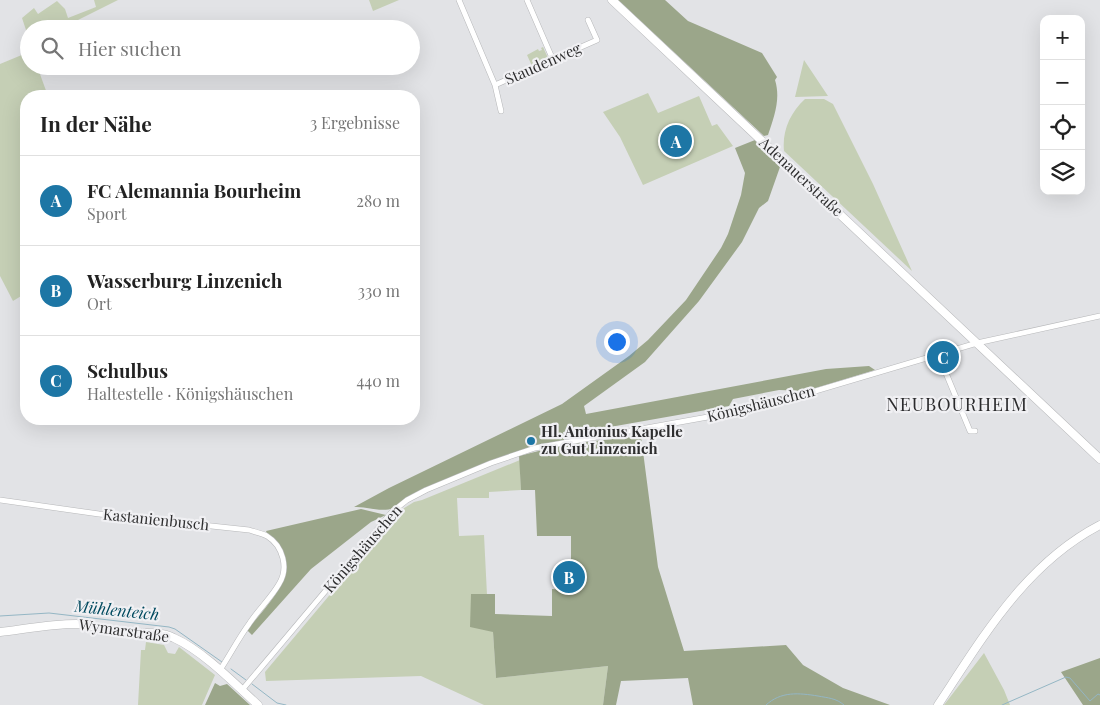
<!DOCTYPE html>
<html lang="de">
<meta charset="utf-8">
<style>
:root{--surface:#fff;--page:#f2f2f2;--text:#222;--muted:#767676;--line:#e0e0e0;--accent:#1d76a5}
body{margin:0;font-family:"Playfair Display",serif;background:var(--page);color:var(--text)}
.controls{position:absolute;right:15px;top:15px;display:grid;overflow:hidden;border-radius:10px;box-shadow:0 5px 20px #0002}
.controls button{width:45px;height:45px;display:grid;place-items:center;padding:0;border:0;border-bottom:1px solid var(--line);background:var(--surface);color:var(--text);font:25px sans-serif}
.you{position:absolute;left:616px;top:341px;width:18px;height:18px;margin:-12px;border:4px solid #fff;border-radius:50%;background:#1a73e8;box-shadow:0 0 0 8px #1a73e833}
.badge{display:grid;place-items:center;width:32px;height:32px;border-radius:50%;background:var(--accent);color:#fff;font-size:16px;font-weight:700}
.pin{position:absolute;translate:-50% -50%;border:2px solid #fff;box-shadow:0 1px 5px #0006}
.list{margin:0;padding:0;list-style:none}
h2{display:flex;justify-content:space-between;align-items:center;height:65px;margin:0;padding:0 20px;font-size:21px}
h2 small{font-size:16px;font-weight:400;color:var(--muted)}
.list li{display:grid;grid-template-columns:32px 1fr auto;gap:15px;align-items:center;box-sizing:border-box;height:90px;padding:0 20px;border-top:1px solid var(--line)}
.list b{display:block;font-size:19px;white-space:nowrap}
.list p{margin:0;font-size:16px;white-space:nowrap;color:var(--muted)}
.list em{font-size:16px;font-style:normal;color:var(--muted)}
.icon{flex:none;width:28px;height:28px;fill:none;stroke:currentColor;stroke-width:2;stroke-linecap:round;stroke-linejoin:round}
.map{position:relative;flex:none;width:1100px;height:705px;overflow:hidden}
.search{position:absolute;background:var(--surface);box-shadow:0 5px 20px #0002;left:20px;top:20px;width:400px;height:55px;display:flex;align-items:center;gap:12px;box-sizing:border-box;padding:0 18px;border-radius:28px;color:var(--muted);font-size:19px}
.panel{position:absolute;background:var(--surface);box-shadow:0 5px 20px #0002;left:20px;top:90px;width:400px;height:335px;border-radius:20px}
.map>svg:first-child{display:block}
.green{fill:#c5cfb5}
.forest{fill:#9ba68a}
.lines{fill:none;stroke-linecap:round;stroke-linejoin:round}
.stream{stroke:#94b6c4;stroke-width:1}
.street-casing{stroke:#b7b8ba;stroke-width:6}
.secondary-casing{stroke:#b7b8ba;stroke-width:9}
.primary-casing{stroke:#b7b8ba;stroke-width:9}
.street{stroke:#fff;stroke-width:5}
.secondary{stroke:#fff;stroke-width:8}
.primary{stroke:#fff;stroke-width:8}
.poi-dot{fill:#1d76a5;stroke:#f0f0f3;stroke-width:2}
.labels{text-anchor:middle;stroke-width:4.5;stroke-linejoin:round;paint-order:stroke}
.street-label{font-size:15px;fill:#2e2e2f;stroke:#f0f0f3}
.poi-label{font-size:15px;font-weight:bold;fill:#2e2e2f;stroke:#f0f0f3;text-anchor:start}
.water-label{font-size:16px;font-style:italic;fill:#014a5f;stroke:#f0f0f3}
.quarter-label{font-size:18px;letter-spacing:1px;fill:#2b2b2d;stroke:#f0f0f3}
</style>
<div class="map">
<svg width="1100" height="705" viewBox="0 0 1100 705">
<rect width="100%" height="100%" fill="#e2e3e6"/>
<path class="green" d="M94 0H118L60 29H29V39L22 18 34 8 38 14 57 1 65 9 68 18 96 7Z
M369 0H399L373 11Z
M543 47 548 58 532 66 527 55 538 49 539 51 542 50 541 48Z
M29 52V66H37L48 96H26V293L13 301 0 276V64Z
M804 60 828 96 795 97Z
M648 93 658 113 699 96 712 126 717 124 733 146 643 185 620 137 603 112Z
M805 99H824L833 104 873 184 912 271 784 151C782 131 790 113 805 99Z
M520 460 521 490 489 492V498H457L459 536 484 535 487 595 471 594 493 632 496 678 608 666 603 705H484L421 676 266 681 265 672 401 510 414 502 422 500Z
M146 642 164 645 168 653 175 654 179 647 215 675 202 705H138L141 650H145Z
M984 653 1004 690 1010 705H944Z"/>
<path class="forest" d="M618 0H665L688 21 762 53 777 77 775 80C781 99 774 117 768 135L764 136Z
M755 140 780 167 768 201 759 208 742 242 699 301 645 362 584 406 586 414 826 369 869 366 875 370 806 391 779 390 733 399 729 406 610 427 563 432 564 440 528 448 495 460 394 508C380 513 368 506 354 507L389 488 562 404 629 356 648 340 686 300 721 248 728 234 741 195 745 173 735 148Z
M641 436 658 567 684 651 786 645 803 665 843 688 890 705H693L688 678 621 681 616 705H603L608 666 496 678 493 632 470 627 471 594H495V614L552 616V589L577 591V566L571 565V536H537L535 490H521L519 456 566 444Z
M361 509 386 515 371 522 311 569 252 635 247 630C259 615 293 581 285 561 280 550 270 542 266 531Z
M1100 658V705H1083L1061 672Z
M215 683 220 686 227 684 250 705H205Z"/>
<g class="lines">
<path class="stream" d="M0 616 49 613 169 627 175 629 222 662
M231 669 246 680
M252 684 277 703 286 705
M766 705C781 691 799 693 818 696 828 698 836 698 844 705
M1002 705 1066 677 1070 678 1090 701 1098 694 1100 695"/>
<g class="street-casing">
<path id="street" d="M459 0 495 85 501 111
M527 0 553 60
M495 85 597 40 588 20
M938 354 970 431H975
M0 500 99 514 249 530C255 532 261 533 267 536 283 546 289 568 279 584 271 598 258 610 249 624 238 639 230 655 220 670
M242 690 392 512 407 500 426 490 491 463 535 448 758 408 977 343 1100 316"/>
</g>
<g class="secondary-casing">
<path id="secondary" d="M612 0 1100 459
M0 632C25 629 51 624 76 624 93 625 109 632 125 633 142 634 158 630 174 638 203 651 234 683 258 705"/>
</g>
<g class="primary-casing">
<path id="primary" d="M938 705C983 637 1025 564 1100 525"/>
</g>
<use href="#street" class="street"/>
<use href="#secondary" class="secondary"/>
<use href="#primary" class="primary"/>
</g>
<circle class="poi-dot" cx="531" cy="441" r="5"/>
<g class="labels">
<g class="street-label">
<text transform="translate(543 64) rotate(-24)" y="5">Staudenweg</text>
<text transform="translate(801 177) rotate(43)" y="5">Adenauerstraße</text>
<text transform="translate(761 404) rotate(-14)" y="5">Königshäuschen</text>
<text transform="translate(156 520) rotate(6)" y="5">Kastanienbusch</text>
<text transform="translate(363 549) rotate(-49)" y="5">Königshäuschen</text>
<text transform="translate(124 631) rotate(8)" y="5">Wymarstraße</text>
</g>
<g class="poi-label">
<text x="541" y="437">Hl. Antonius Kapelle<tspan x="541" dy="17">zu Gut Linzenich</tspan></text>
</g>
<g class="water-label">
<text transform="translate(117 610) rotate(6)" y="6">Mühlenteich</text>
</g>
<g class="quarter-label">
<text x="957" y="411">NEUBOURHEIM</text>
</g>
</g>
</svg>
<div class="controls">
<button>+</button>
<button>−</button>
<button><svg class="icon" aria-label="locate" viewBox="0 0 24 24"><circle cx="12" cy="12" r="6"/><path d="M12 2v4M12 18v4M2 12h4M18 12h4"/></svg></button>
<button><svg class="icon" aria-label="layers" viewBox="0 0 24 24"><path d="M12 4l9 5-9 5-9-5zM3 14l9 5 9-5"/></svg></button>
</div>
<div class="you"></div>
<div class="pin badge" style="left:676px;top:141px">A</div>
<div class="pin badge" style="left:569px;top:577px">B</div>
<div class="pin badge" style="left:943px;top:357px">C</div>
<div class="search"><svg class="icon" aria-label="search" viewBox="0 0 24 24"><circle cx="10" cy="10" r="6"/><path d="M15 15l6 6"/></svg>Hier suchen</div>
<section class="panel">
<h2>In der Nähe<small>3 Ergebnisse</small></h2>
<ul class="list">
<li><span class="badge">A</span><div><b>FC Alemannia Bourheim</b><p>Sport</p></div><em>280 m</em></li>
<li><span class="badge">B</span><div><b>Wasserburg Linzenich</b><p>Ort</p></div><em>330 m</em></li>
<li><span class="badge">C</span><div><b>Schulbus</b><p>Haltestelle · Königshäuschen</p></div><em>440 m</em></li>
</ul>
</section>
</div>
